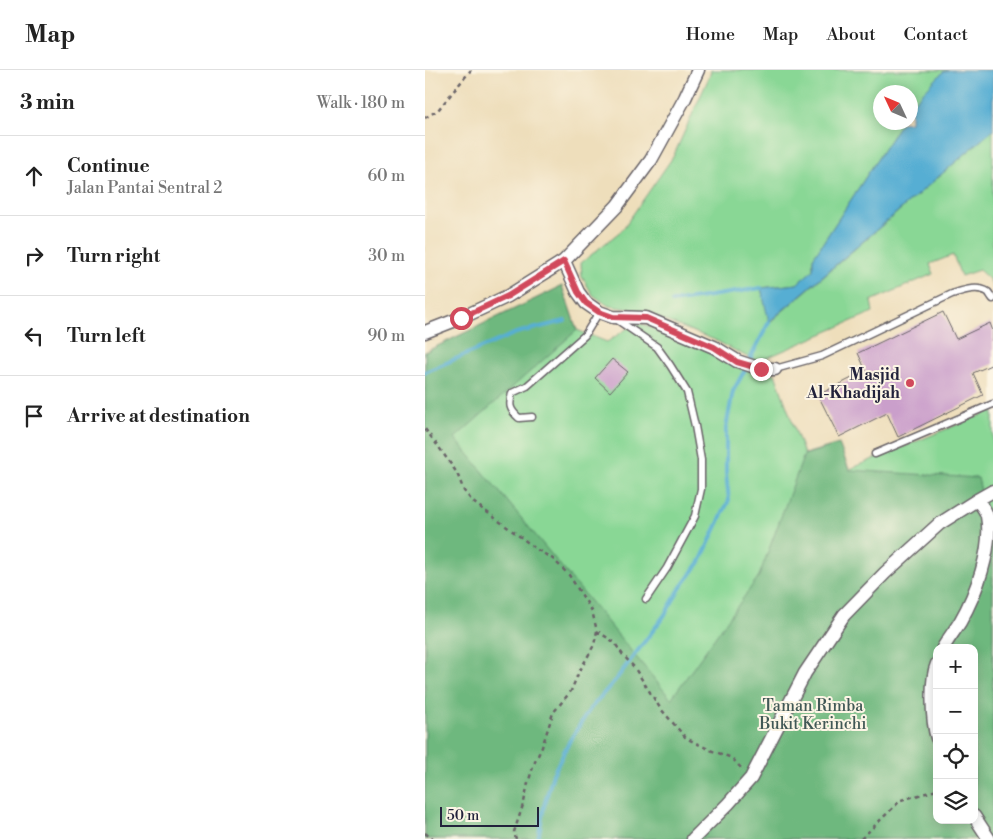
<!DOCTYPE html>
<meta charset="utf-8">
<style>
:root{--surface:#fff;--page:#f6f6f6;--text:#222;--muted:#767676;--line:#e0e0e0}
body{margin:0;font-family:"Libre Bodoni",serif;background:var(--page);color:var(--text)}
.controls{position:absolute;right:15px;bottom:15px;display:grid;overflow:hidden;border-radius:10px;box-shadow:0 2px 12px #0003}
.controls button{width:45px;height:45px;display:grid;place-items:center;padding:0;border:0;border-bottom:1px solid var(--line);background:var(--surface);color:var(--text);font:25px sans-serif}
.compass{position:absolute;left:448px;top:15px;width:45px;height:45px;border-radius:50%;background:var(--surface);box-shadow:0 2px 12px #0003;rotate:314deg}
.scale{position:absolute;left:15px;bottom:12px;width:99px;box-sizing:border-box;padding-left:5px;border:2px solid #22223b;border-top:0;font-size:14px;line-height:18px;white-space:nowrap;color:#22223b;-webkit-text-stroke:4px #fcf5e5;paint-order:stroke}
.stop{position:absolute;width:15px;height:15px;margin:-11px;border:4px solid #d1495b;border-radius:50%;background:#fff}
.stop.end{background:#d1495b;border-color:#fff;box-shadow:0 1px 5px #0008}
.list{margin:0;padding:0;list-style:none}
h2{display:flex;justify-content:space-between;align-items:center;height:65px;margin:0;padding:0 20px;font-size:21px}
h2 small{font-size:16px;font-weight:400;color:var(--muted)}
.list li{display:grid;grid-template-columns:32px 1fr auto;gap:15px;align-items:center;box-sizing:border-box;height:80px;padding:0 20px;border-top:1px solid var(--line)}
.list b{display:block;font-size:19px;white-space:nowrap}
.list p{margin:0;font-size:16px;white-space:nowrap;color:var(--muted)}
.list em{font-size:16px;font-style:normal;color:var(--muted)}
.icon{flex:none;width:28px;height:28px;fill:none;stroke:currentColor;stroke-width:2;stroke-linecap:round;stroke-linejoin:round}
.map{position:relative;flex:none;width:568px;height:769px;overflow:hidden}
header{display:flex;align-items:center;gap:30px;box-sizing:border-box;height:70px;padding:0 25px;background:var(--surface);border-bottom:1px solid var(--line)}
header strong{font-size:24px}
nav{display:flex;gap:28px;margin-inline-start:auto;font-size:18px}
main{display:flex}
aside{flex:1;background:var(--surface)}
.map>svg:first-child{display:block}
.green{fill:#89d795;stroke:#567c68;fill-rule:evenodd}
.forest{fill:#6eb87e;stroke:#486d5c;fill-rule:evenodd}
.water{fill:#56aed3;stroke:#3c6887}
.lines{fill:none;stroke-linecap:round;stroke-linejoin:round}
.stream{stroke:#56aed3;stroke-width:4}
.building{fill:#ca9fcb}
.service-casing{stroke:#696468;stroke-width:9}
.minor-casing{stroke:#696468;stroke-width:15}
.path{stroke:#696468;stroke-width:2.5;stroke-dasharray:4 4;stroke-linecap:butt}
.service{stroke:#fff;stroke-width:6}
.minor{stroke:#fff;stroke-width:12}
.route{stroke:#d1495b;stroke-width:6}
.poi-dot{fill:#d1495b;stroke:#fcf5e5;stroke-width:2}
.labels{text-anchor:middle;stroke-width:4;stroke-linejoin:round;paint-order:stroke}
.poi-label{font-size:16px;font-weight:bold;fill:#22223b;stroke:#fcf5e5;text-anchor:end}
.park-label{font-size:16px;fill:#415856;stroke:#fcf5e5}
</style>
<header>
<strong>Map</strong>
<nav><a>Home</a><a>Map</a><a>About</a><a>Contact</a></nav>
</header>
<main>
<aside>
<h2>3 min<small>Walk · 180 m</small></h2>
<ul class="list">
<li><svg class="icon" aria-label="ahead" viewBox="0 0 24 24"><path d="M12 20V5M6 11l6-6 6 6"/></svg><div><b>Continue</b><p>Jalan Pantai Sentral 2</p></div><em>60 m</em></li>
<li><svg class="icon" aria-label="right" viewBox="0 0 24 24"><path d="M7 20v-9h11M14 6l5 5-5 5"/></svg><div><b>Turn right</b></div><em>30 m</em></li>
<li><svg class="icon" aria-label="left" viewBox="0 0 24 24"><path d="M17 20v-9H6M10 6l-5 5 5 5"/></svg><div><b>Turn left</b></div><em>90 m</em></li>
<li><svg class="icon" aria-label="arrive" viewBox="0 0 24 24"><path d="M6 21V4h12l-3 4 3 4H6"/></svg><div><b>Arrive at destination</b></div></li>
</ul>
</aside>
<div class="map">
<svg width="568" height="769" viewBox="0 0 568 769">
<rect width="100%" height="100%" fill="#fcf5e5"/>
<filter id="ink" filterUnits="userSpaceOnUse"><feTurbulence type="fractalNoise" baseFrequency=".02" numOctaves="2"/><feDisplacementMap in="SourceGraphic" scale="10" xChannelSelector="R" yChannelSelector="G"/><feConvolveMatrix kernelMatrix="1 2 1 2 8 2 1 2 1" color-interpolation-filters="sRGB"/></filter>
<filter id="wash" filterUnits="userSpaceOnUse"><feTurbulence type="fractalNoise" baseFrequency=".0096" numOctaves="4" result="noise"/><feDisplacementMap in="SourceGraphic" scale="20" xChannelSelector="R" yChannelSelector="G"/><feGaussianBlur stdDeviation="1.12" result="paint"/><feColorMatrix in="noise" values="0 0 0 0 0 0 0 0 0 0 0 0 0 0 0 0 0 1.4 0 .05"/><feComposite in="paint" operator="in"/></filter>
<g filter="url(#wash)">
<rect width="100%" height="100%" fill="#eedebb"/>
<path class="green" d="M286 0H524L518 3 489 33 486 38V22H456V52L476 53 388 188V200L372 214 336 218 345 252 568 60V217L564 209 554 200 536 206 528 185 505 194 508 204 446 231 448 242 332 292 290 270 212 240 184 236 168 225 157 207 156 193 197 160 248 87 285 5Z
M137 216 152 260 182 272 212 252 350 304 379 384 414 374 424 399 568 340V769H0V282ZM512 578H549V750H512Z"/>
<path class="forest" d="M137 216 152 260 30 368 246 629 334 506 379 385 414 374 424 400 553 408 568 473V769H0V282ZM512 578H549V750H512Z"/>
<path class="water" d="M524 0H568V60L344 252 336 218 372 214 388 200V188L476 53 486 52V38L488 33 518 2Z"/>
<g class="lines">
<path class="stream" d="M247 232 336 218
M325 289 344 252
M0 302 91 263 140 251
M113 769 119 736 128 704 145 670 165 639 192 608 239 546 256 517 275 492 304 430 301 403V358L308 321 320 300"/>
</g>
<g id="blocks">
<path class="building" d="M518 242 531 269 565 253 568 261V294L548 303 558 325 473 367 462 343 414 367 393 325 441 301 433 283Z
M187 289 203 302 185 322 170 308Z"/>
</g>
</g>
<g filter="url(#ink)">
<use href="#blocks" fill-opacity="0" stroke="#696468" stroke-width="1"/>
<g class="lines">
<g class="service-casing">
<path id="service" d="M191 249 232 277 245 295 262 322 270 356 276 390V419L270 446 242 498 221 529
M350 299 397 286 527 224C537 221 552 215 563 222 565 224 566 227 568 229
M107 347 94 348C84 339 84 335 87 323L102 316 160 265 174 242
M450 384 568 334"/>
</g>
<g class="minor-casing">
<path id="minor" d="M139 191 153 222 161 233 174 242 188 247 221 248 289 277 312 291 336 299H350
M0 262 36 248 83 226 139 191 192 136 226 90 260 28 273 0
M518 578C523 569 530 560 535 552 551 524 568 479 562 446 561 440 556 435 552 430
M512 594C505 610 507 652 512 668
M549 746 564 769
M268 769 303 734 326 708 380 603 419 545 460 503 514 454 552 430 568 421"/>
</g>
<path class="path" d="M0 48 13 40 46 0
M0 359 13 376 32 403 39 421 48 432 93 465 111 479 128 489 144 505 167 541 172 561 169 575 153 604 146 621 128 643 117 677 109 694 103 713 99 732 89 762 91 769
M172 561 189 572 198 585 209 597 235 638 261 668 285 680 307 688 317 699
M0 763 8 769
M436 769 476 730 512 720"/>
<use href="#service" class="service"/>
<use href="#minor" class="minor"/>
</g>
</g>
<g class="lines" filter="url(#ink)">
<path class="route" d="M36 248 83 226 139 191 153 222 161 233 174 242 188 247 221 248 289 277 312 292 336 299"/>
</g>
<circle class="poi-dot" cx="485" cy="313" r="5"/>
<g class="labels">
<g class="poi-label">
<text x="475" y="310">Masjid<tspan x="475" dy="18">Al-Khadijah</tspan></text>
</g>
<g class="park-label">
<text x="388" y="641">Taman Rimba<tspan x="388" dy="18">Bukit Kerinchi</tspan></text>
</g>
</g>
</svg>
<div class="controls">
<button>+</button>
<button>−</button>
<button><svg class="icon" aria-label="locate" viewBox="0 0 24 24"><circle cx="12" cy="12" r="6"/><path d="M12 2v4M12 18v4M2 12h4M18 12h4"/></svg></button>
<button><svg class="icon" aria-label="layers" viewBox="0 0 24 24"><path d="M12 4l9 5-9 5-9-5zM3 14l9 5 9-5"/></svg></button>
</div>
<svg class="compass" viewBox="-18 -18 36 36"><path d="M0-13l5 13h-10z" fill="#e53935"/><path d="M0 13l5-13h-10z" fill="#767676"/></svg>
<div class="scale">50 m</div>
<div class="stop" style="left:36px;top:248px"></div>
<div class="stop end" style="left:336px;top:299px"></div>
</div>
</main>
